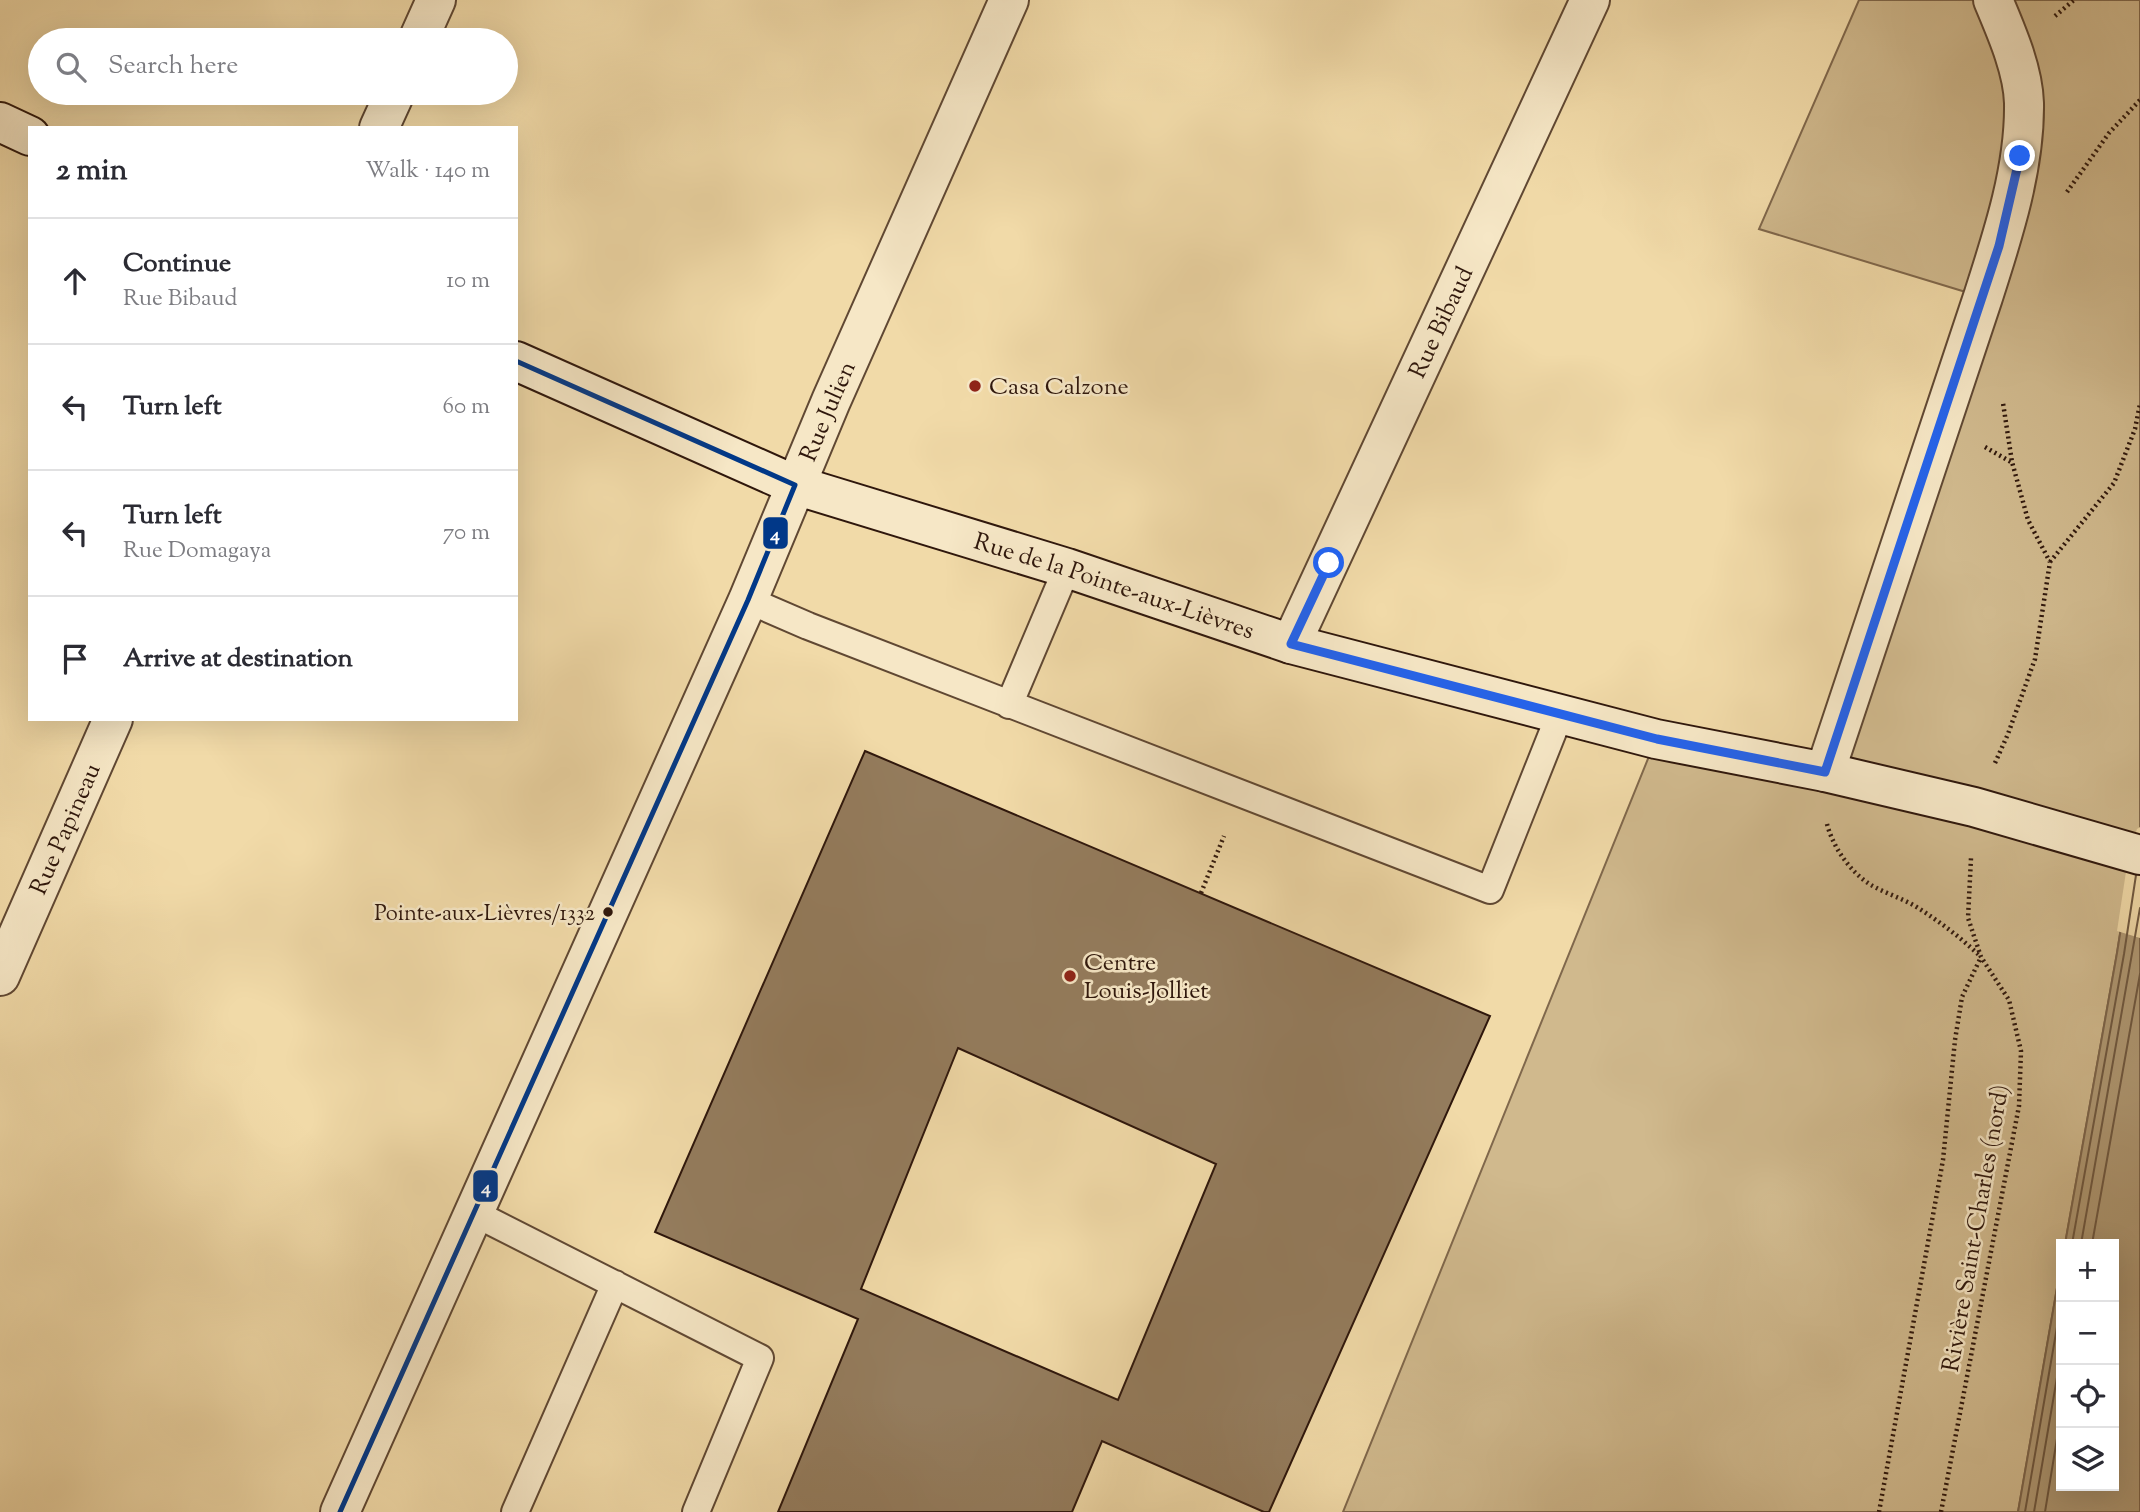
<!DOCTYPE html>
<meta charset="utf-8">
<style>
:root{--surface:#fff;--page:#f2f2f3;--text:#2b2b33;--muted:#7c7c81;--line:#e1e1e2}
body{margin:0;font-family:"Sorts Mill Goudy",serif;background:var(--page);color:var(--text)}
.controls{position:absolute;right:21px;bottom:21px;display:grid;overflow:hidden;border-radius:0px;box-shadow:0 7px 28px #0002}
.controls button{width:63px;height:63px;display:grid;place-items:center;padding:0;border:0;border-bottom:2px solid var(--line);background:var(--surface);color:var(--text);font:35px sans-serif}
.stop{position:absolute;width:21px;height:21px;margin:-16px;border:5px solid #2563eb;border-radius:50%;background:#fff}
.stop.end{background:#2563eb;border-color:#fff;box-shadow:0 2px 7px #0008}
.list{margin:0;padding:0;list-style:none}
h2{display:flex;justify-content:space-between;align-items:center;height:91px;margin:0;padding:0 28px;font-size:30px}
h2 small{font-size:23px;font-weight:400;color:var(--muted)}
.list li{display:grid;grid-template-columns:46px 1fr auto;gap:21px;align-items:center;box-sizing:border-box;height:126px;padding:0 28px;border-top:2px solid var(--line)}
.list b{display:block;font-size:26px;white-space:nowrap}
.list p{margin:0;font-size:23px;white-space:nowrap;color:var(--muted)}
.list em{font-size:23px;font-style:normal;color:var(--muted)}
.icon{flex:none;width:38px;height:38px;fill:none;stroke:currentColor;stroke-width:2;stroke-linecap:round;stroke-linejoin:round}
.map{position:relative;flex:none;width:2140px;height:1512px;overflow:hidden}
.search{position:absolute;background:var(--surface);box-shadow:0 7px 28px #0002;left:28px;top:28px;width:490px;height:77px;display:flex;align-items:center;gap:18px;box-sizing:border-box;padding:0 24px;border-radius:38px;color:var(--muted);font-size:26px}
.panel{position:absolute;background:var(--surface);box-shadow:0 7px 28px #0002;left:28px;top:126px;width:490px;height:595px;border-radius:0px}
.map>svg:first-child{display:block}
.green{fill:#d0b98d;stroke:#80684c;stroke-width:2}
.water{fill:#af9873;stroke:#7c644a;stroke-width:2}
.pier{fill:#f1daa8}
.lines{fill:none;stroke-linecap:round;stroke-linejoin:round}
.shore{stroke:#6f5840;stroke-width:2}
.building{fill:#947c5d;stroke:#2f170c;stroke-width:2;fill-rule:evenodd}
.lane-casing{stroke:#604833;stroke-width:30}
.street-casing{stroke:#604833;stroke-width:42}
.secondary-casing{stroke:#2f170c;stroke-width:42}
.path{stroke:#2f170c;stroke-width:4.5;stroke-dasharray:2 3.5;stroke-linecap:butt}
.lane{stroke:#f6e7c6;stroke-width:26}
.street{stroke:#f6e7c6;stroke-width:38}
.secondary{stroke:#f6e7c6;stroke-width:38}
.bus-1-casing{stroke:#f6e7c6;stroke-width:10}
.bus-1{stroke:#013888;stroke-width:5}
.route{stroke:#2563eb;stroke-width:9}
.poi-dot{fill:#8f2418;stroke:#f6e7c6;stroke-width:2.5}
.bus-dot{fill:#2f170c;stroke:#f6e7c6;stroke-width:2.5}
.labels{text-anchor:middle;stroke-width:5;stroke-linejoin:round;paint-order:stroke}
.bus-label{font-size:22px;fill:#2f170c;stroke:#f6e7c6;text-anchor:end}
.street-label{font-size:24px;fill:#2f170c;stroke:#f6e7c6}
.poi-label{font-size:24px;fill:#2f170c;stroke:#f6e7c6;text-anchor:start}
.line-badge{stroke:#f6e7c6;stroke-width:2.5}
.badge-label{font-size:19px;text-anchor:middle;font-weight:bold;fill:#fff}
</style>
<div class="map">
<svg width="2140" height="1512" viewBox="0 0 2140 1512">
<rect width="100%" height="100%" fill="#f1daa8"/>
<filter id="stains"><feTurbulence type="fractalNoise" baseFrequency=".00286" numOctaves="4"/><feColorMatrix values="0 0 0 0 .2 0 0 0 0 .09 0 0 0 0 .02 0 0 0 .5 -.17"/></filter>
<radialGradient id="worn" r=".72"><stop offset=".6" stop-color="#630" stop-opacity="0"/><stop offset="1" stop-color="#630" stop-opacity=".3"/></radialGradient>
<path class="green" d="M1859 0H2140V830L2133 852 2117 953 2065 1244H2061V1265L2018 1512H1343L1656 739 1824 772 1982 297 1759 229Z"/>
<path class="water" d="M2140 830V1512H2018L2061 1265V1486H2114V1244H2065L2117 953 2133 852Z"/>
<path class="pier" d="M2140 827V938L2117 931 2129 852 2137 829Z"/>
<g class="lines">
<path class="shore" d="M2072 1244 2124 954 2136 875
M2081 1244 2140 908
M2092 1244 2140 974
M2025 1512 2061 1304
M2034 1512 2061 1354
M2045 1512 2061 1414"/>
</g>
<path class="building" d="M865 751 1490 1016 1269 1512H1264L1102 1441 1072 1512H778L858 1319 655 1232ZM958 1048 1216 1164 1118 1400 861 1289Z"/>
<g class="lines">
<g class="lane-casing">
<path id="lane" d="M748 600 808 626 1490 890 1560 714
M1009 705 1067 568
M474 1213 760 1358 696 1512
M515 1512 615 1284"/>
</g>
<g class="street-casing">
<g id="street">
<path d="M418 40 436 0"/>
<path d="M379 128 395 93"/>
<path id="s1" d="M1291 644 1590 0"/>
<path d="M1825 772 1983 297C2003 235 2025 168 2024 103 2023 69 2006 31 1993 0"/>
<path id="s2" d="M0 976 113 719"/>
<path id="s3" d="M340 1512 748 600 831 401 1009 0"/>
</g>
</g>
<g class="secondary-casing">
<g id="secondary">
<path d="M0 122 30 136"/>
<path id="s4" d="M516 361 795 485 1067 568 1291 644 1656 739 1825 772 1974 807 2140 855"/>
</g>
</g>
<path class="path" d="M2055 16 2074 0
M2067 192 2109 133 2140 100
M1985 447 2011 462
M2050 562 2114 483 2135 429 2140 404
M1995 763 2008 734 2035 659 2050 562 2028 520 2012 462 2003 403
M1827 824C1833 847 1850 872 1871 885 1885 893 1901 898 1915 906 1939 921 1960 937 1980 956
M1201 893 1224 836
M1879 1512 1943 1160 1955 1040 1962 997 1981 957
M1941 1512 2019 1106 2021 1051 2009 1000 1981 957 1968 918 1971 858"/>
<use href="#lane" class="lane"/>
<use href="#street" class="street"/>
<use href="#secondary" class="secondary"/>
<g class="bus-1-casing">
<path id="bus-1" d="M340 1512 748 600 795 485 516 361"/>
</g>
<use href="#bus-1" class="bus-1"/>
</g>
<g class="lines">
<path class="route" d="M1329 563 1291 644 1657 739 1825 772 1999 246 2020 156"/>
</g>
<g class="poi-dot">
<circle cx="975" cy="386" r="7"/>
<circle cx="1070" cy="976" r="7"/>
</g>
<circle class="bus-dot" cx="608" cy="912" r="6"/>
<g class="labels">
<g class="bus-label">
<text x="595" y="920">Pointe-aux-Lièvres/1332</text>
</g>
<g class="street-label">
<text dy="8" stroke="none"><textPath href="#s1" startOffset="355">Rue Bibaud</textPath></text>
<text dy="8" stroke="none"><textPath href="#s3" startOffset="1204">Rue Julien</textPath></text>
<text dy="8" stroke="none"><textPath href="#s4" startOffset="640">Rue de la Pointe-aux-Lièvres</textPath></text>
<text dy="8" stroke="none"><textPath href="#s2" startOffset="161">Rue Papineau</textPath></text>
<text transform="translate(1975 1228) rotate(-80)" y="8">Rivière Saint-Charles (nord)</text>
</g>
<g class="poi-label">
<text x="989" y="394">Casa Calzone</text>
<text x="1084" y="970">Centre<tspan x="1084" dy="28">Louis-Jolliet</tspan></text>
</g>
</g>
<g class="line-badge">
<rect x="762" y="516" width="27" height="34" rx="7" fill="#013888"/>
<rect x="472" y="1169" width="27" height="34" rx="7" fill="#013888"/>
</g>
<g class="badge-label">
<text x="775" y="540">4</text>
<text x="486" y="1193">4</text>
</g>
<rect width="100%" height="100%" filter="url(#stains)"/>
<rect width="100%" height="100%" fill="url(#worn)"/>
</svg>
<div class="controls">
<button>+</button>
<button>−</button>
<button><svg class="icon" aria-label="locate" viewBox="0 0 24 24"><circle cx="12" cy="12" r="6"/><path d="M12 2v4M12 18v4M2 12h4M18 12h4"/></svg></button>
<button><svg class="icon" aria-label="layers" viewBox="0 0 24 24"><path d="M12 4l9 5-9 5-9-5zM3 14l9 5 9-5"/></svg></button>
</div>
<div class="stop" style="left:1329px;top:563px"></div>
<div class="stop end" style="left:2020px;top:156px"></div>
<div class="search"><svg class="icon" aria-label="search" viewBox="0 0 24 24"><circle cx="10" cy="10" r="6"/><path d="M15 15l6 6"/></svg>Search here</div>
<section class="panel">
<h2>2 min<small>Walk · 140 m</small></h2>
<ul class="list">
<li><svg class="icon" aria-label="ahead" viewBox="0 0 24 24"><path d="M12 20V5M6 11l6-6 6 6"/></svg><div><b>Continue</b><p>Rue Bibaud</p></div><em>10 m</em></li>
<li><svg class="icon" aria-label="left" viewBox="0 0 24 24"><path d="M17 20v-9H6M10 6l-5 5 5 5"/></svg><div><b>Turn left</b></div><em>60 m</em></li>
<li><svg class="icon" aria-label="left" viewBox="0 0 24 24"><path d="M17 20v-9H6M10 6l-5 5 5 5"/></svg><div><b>Turn left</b><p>Rue Domagaya</p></div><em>70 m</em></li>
<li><svg class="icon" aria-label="arrive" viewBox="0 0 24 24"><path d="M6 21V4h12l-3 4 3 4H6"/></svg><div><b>Arrive at destination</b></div></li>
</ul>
</section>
</div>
